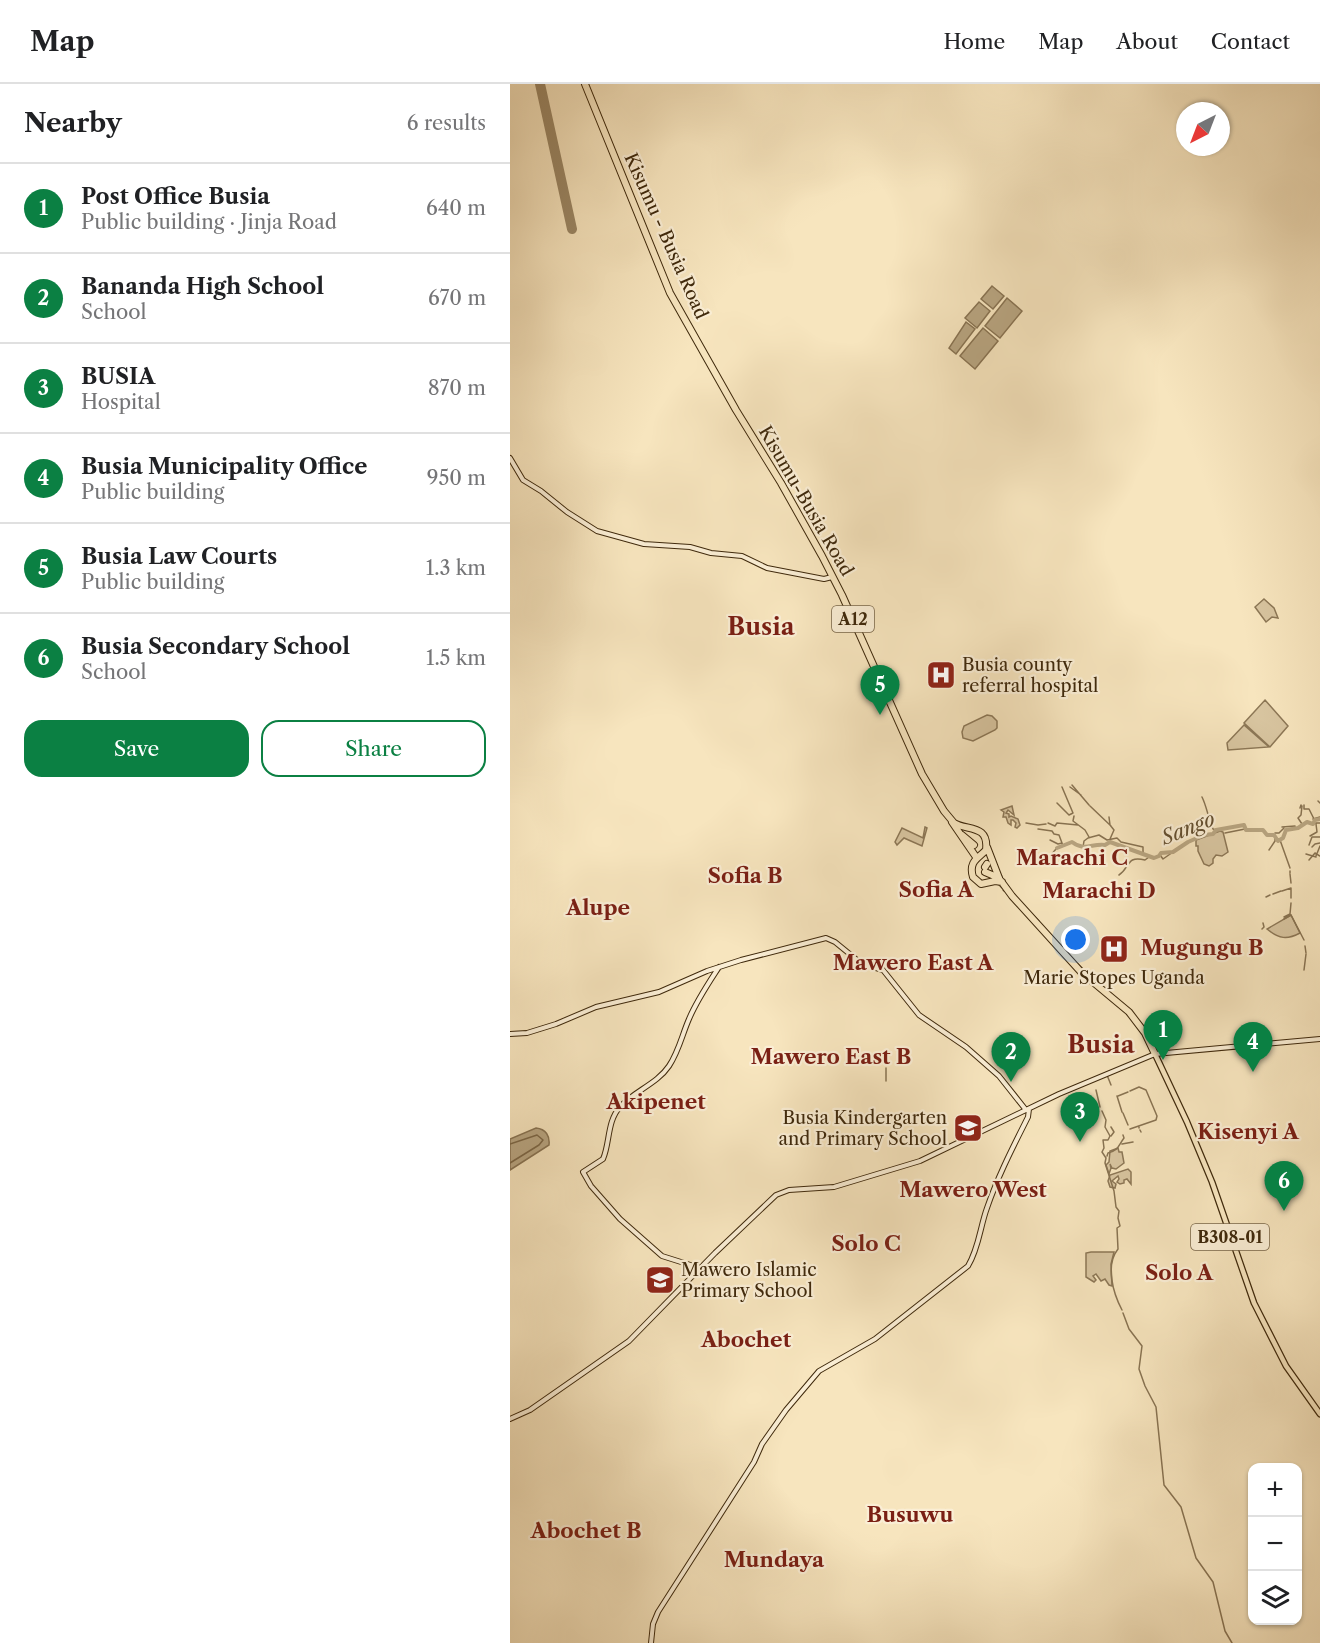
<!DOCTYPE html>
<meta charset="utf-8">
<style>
:root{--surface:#fff;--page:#f2f2f2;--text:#202124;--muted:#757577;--line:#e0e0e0;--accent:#0b8043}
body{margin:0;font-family:"Libre Caslon Text",serif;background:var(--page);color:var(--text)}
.controls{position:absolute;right:18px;bottom:18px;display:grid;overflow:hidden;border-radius:12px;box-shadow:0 2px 4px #0004}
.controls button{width:54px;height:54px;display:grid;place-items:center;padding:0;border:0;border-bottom:2px solid var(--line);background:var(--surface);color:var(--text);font:30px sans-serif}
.compass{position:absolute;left:666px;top:18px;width:54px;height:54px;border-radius:50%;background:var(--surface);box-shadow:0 2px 4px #0004;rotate:222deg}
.you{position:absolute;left:566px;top:856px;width:21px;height:21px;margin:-15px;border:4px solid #fff;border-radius:50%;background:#1a73e8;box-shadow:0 0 0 9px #1a73e833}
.badge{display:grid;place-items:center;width:39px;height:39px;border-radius:50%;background:var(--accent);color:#fff;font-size:20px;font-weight:700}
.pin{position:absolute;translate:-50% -50px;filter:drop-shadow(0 2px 3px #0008)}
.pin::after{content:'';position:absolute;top:32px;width:21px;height:18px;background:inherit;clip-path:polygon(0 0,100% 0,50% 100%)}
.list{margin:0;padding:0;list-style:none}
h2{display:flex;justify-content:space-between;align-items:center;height:78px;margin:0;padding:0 24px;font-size:26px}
h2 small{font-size:20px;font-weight:400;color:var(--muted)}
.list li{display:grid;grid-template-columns:39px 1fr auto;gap:18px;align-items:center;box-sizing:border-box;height:90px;padding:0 24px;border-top:2px solid var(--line)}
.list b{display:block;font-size:22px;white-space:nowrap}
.list p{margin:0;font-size:20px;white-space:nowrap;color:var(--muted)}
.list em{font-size:20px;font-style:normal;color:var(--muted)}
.actions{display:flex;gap:12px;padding:18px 24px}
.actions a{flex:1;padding:14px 0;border:2px solid var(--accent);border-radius:18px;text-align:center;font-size:21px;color:var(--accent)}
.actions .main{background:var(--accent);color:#fff}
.icon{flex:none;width:33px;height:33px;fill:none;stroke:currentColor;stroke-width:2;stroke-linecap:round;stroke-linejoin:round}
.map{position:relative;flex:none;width:810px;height:1559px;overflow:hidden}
header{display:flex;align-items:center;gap:36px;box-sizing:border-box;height:84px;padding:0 30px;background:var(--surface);border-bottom:2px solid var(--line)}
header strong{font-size:28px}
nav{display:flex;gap:33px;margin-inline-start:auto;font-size:21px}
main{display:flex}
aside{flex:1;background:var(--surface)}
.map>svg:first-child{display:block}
.green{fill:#d8c5a0;stroke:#8c7756;stroke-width:1.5}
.water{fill:#b8a581;stroke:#887352;stroke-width:1.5}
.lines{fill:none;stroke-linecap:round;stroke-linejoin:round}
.shore{stroke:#7c6746;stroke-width:1.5}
.stream{stroke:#887352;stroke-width:1.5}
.river{stroke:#b8a581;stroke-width:4}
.runway{stroke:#9b8765;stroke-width:10}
.secondary-casing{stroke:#3f290c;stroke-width:6}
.primary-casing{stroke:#3f290c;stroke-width:7}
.highway-casing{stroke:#3f290c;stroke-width:8}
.secondary{stroke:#faeed5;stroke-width:4}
.primary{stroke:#f7e5be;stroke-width:4.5}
.highway{stroke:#f7e5be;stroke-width:6}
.labels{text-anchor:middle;stroke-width:4.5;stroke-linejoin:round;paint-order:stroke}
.shield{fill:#faeed5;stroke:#776448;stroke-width:1.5}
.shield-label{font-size:16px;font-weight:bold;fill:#3f290c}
.street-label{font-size:18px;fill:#3f290c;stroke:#faeed5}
.poi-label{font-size:18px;fill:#3f290c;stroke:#faeed5;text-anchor:start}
.water-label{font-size:20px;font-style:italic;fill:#634e2f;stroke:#faeed5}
.quarter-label{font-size:21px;font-weight:bold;fill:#7a1f14;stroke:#faeed5}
.district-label{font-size:24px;font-weight:bold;fill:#7a1f14;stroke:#faeed5}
</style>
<header>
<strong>Map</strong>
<nav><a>Home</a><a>Map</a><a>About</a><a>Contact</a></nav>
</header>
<main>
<aside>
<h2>Nearby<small>6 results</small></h2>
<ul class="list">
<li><span class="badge">1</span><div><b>Post Office Busia</b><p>Public building · Jinja Road</p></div><em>640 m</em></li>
<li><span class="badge">2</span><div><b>Bananda High School</b><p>School</p></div><em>670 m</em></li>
<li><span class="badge">3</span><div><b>BUSIA</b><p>Hospital</p></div><em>870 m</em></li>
<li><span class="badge">4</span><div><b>Busia Municipality Office</b><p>Public building</p></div><em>950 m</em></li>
<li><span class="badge">5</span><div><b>Busia Law Courts</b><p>Public building</p></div><em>1.3 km</em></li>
<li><span class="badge">6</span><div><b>Busia Secondary School</b><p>School</p></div><em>1.5 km</em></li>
</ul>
<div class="actions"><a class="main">Save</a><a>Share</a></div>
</aside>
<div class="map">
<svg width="810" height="1559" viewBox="0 0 810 1559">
<rect width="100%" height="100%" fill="#f7e5be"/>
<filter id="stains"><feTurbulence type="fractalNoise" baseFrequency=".00333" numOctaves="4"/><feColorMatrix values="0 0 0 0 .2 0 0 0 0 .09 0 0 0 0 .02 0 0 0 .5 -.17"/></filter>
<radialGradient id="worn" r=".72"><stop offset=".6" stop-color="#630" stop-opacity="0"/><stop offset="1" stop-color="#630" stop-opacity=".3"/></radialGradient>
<path class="green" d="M754 515 764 524 768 534 762 533 756 538 745 523Z
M755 616 778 642 760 663 734 639Z
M477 631 482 632 487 637V644L485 646 463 657 453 654 452 648 454 642Z
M734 641 759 663 718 666 717 659Z
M502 722 504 731 498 726 496 729 499 730V733L501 732 508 735 510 741 507 744 505 743 506 739 503 736H501V741L498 739 496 733H493L494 728 491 726Z
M415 743 417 744 412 762 394 754 387 761 385 758 392 744 413 754Z
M710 747 713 748 718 768 712 772 706 771 703 775V779L699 782 694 780 688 767V762H686V756Z
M781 831 790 849C777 856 769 855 757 845Z
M608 1064 609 1068H612L614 1079 606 1085 602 1084 600 1080 601 1084 599 1090 596 1081 599 1078 600 1067Z
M618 1085 621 1088V1100L617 1095 614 1096V1099L610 1100 607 1098 609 1095 608 1092 602 1097 606 1100 605 1104 600 1103 598 1097 600 1091Z
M581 1168H604L601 1180 602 1202 599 1201 595 1195 591 1197 586 1190 583 1192 586 1196 584 1198 576 1193V1169Z"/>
<path class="water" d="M482 202 494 212 483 225 471 215Z
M497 214 512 227 490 254 475 242Z
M469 218 480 227 467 244 455 234Z
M456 238 465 245 446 270 439 264Z
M473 244 488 257 465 285 450 272Z
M26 1044C36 1045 40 1052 39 1061L0 1086V1055Z"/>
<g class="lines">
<path class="shore" d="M0 1060 27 1051 33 1056 29 1061 0 1079"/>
<path class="stream" d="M562 701 579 721
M560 703 571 711
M692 713C697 723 698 734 703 745L706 746
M808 717 810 719
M547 719 559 731 563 729 552 703
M794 721V725H799L804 735
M580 722 601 742
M790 724 791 721
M564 732 563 737 575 746 579 753
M599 733 600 741 604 746 600 755
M803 735 810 733
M516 739 528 741 536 740
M538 739 545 742 547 739 568 741
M804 739H810
M792 740 788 734 791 731 792 722
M772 743 785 742V744
M528 745 542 747 544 750 549 751 552 759
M715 749 735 745
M765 749H769L774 744
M800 752 807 748 806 740
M540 756 548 760 552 759 553 762
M770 756 780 784
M799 761 802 753H810
M573 763 574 757 578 754 589 751 597 756 607 754 611 758 633 763V770
M802 763 805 760 810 759
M759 766 765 757V753
M796 770 806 773
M650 771 653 775 663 768
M536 772 541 771 546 765
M806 772 810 762
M799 776 805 769 810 772
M780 789V787
M780 790 781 799
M609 791C620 784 616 771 635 776L639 773
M488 800 492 804
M493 806 494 807
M772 807 781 804V814
M763 810 771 807
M756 813 760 811
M523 831 529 837
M774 833 780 830 781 819
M774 835 781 831 794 856
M752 845 754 843 753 839
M795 862 796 869
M568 880 573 885
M794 886 796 870
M376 984V997
M597 991 601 1001
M586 1006 590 1023
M607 1012 612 1028
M608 1012 618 1008
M592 1027 596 1036 595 1043 600 1052 598 1056H593L594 1064 592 1068 596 1074 595 1079 604 1107 606 1123 609 1127 608 1134 610 1142 607 1144 608 1165C595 1181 603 1209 612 1226
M613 1029 618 1041
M601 1043 604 1048 601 1052
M629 1043V1044
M620 1045 646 1036 647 1032 636 1006 629 1003 620 1007
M630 1046 631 1048
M612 1060 623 1058
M597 1072 598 1069C609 1066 608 1062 614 1054L613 1051
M687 1164H693
M695 1164H699
M613 1229 619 1245 632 1262 629 1285 635 1302 646 1323 654 1401 671 1423 686 1474 703 1498 715 1547 722 1559"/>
<path class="river" d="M547 764 562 758C575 768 582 759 595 761L600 758 644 774 649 772 651 769 663 768 678 758 694 751 703 750 706 746 734 741 736 746H753L757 751H764L768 757 773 754 776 746 788 744 797 738 803 740 805 736 810 735"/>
<path class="runway" d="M30 0 62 145"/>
<g class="secondary-casing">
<path id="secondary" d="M0 374 13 396 31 407 57 428 87 447 134 460 180 463 201 469 232 472 257 484 314 495 322 493
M0 950 17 949 46 940 86 923 149 908 197 887 231 876 316 854 325 858 352 880 373 886 409 931 456 963 489 992 516 1026
M190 1184 152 1172 110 1135 81 1102 73 1088 93 1075C100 1059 97 1037 110 1023 124 1007 147 1000 159 982 169 967 172 951 179 935 187 916 198 900 209 883
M0 1335 20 1326 119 1257 205 1169 266 1111 279 1106 324 1103 410 1077 549 1010 645 970 810 955
M141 1559 143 1540 148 1528 244 1378 252 1360 276 1326 309 1287 365 1255 458 1182C469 1164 470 1143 477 1124 488 1092 503 1063 518 1033L519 1025"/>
</g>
<g class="primary-casing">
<path id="primary" d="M645 970 677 1038 702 1098 744 1219 776 1282 810 1330"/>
</g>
<g class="highway-casing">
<path id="highway" d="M75 0 160 209 226 326 271 399 312 472 332 511 412 690 434 727 444 739C457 747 479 740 476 766 469 774 458 777 463 793L471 800 485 797 492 798
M442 738 466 773
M452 751 464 761
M477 763 489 794
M475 783 477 780
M475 788 489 794
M491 797 502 812 571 888 619 928 635 949 645 970"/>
</g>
<use href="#secondary" class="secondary"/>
<use href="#primary" class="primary"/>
<use href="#highway" class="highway"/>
</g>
<defs>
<g id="hospital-square" transform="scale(1.5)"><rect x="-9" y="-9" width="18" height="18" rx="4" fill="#8f2418" stroke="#faeed5"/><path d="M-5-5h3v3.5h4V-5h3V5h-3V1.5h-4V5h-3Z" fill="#fff"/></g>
<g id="school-square" transform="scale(1.5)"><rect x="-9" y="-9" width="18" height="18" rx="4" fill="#8f2418" stroke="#faeed5"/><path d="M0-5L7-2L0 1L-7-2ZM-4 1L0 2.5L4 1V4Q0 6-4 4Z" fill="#fff"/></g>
</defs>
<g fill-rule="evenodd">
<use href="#hospital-square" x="431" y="591"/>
<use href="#hospital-square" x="604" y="865"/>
<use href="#school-square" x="458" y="1044"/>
<use href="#school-square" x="150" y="1196"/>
</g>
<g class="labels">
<g class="shield">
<rect x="322" y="522" width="42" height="26" rx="4.5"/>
<rect x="681" y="1140" width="78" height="26" rx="4.5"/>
</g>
<g class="shield-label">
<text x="343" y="541">A12</text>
<text x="720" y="1159">B308-01</text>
</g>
<g class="street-label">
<text transform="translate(156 152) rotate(66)" y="6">Kisumu - Busia Road</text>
<text transform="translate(296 417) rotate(60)" y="6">Kisumu-Busia Road</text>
</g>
<g class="poi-label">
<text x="452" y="587">Busia county<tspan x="452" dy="21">referral hospital</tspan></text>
<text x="604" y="900" text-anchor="middle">Marie Stopes Uganda</text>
<text x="437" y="1040" text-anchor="end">Busia Kindergarten<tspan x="437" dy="21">and Primary School</tspan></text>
<text x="171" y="1192">Mawero Islamic<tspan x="171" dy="21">Primary School</tspan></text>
</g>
<g class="water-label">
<text transform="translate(678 744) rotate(-22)" y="7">Sango</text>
</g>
<g class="quarter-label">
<text x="562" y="781">Marachi C</text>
<text x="235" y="799">Sofia B</text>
<text x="426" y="813">Sofia A</text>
<text x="589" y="814">Marachi D</text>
<text x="88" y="831">Alupe</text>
<text x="692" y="871">Mugungu B</text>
<text x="403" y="886">Mawero East A</text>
<text x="321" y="980">Mawero East B</text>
<text x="146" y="1025">Akipenet</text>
<text x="738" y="1055">Kisenyi A</text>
<text x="463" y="1113">Mawero West</text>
<text x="356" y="1167">Solo C</text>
<text x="669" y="1196">Solo A</text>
<text x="236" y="1263">Abochet</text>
<text x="400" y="1438">Busuwu</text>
<text x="76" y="1454">Abochet B</text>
<text x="264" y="1483">Mundaya</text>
</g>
<g class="district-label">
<text x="251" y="551">Busia</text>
<text x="591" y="969">Busia</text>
</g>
</g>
<rect width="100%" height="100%" filter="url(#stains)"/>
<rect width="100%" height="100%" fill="url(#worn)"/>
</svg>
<div class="controls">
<button>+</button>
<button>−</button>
<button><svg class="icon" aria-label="layers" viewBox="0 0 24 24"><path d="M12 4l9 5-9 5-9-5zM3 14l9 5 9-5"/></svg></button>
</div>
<svg class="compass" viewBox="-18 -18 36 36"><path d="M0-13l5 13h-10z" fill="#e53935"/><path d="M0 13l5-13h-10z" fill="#757577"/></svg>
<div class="you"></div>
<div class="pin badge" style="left:653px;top:976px">1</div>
<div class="pin badge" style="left:501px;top:998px">2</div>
<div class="pin badge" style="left:570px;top:1058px">3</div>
<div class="pin badge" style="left:743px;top:988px">4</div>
<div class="pin badge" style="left:370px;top:631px">5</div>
<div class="pin badge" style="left:774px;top:1127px">6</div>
</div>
</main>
